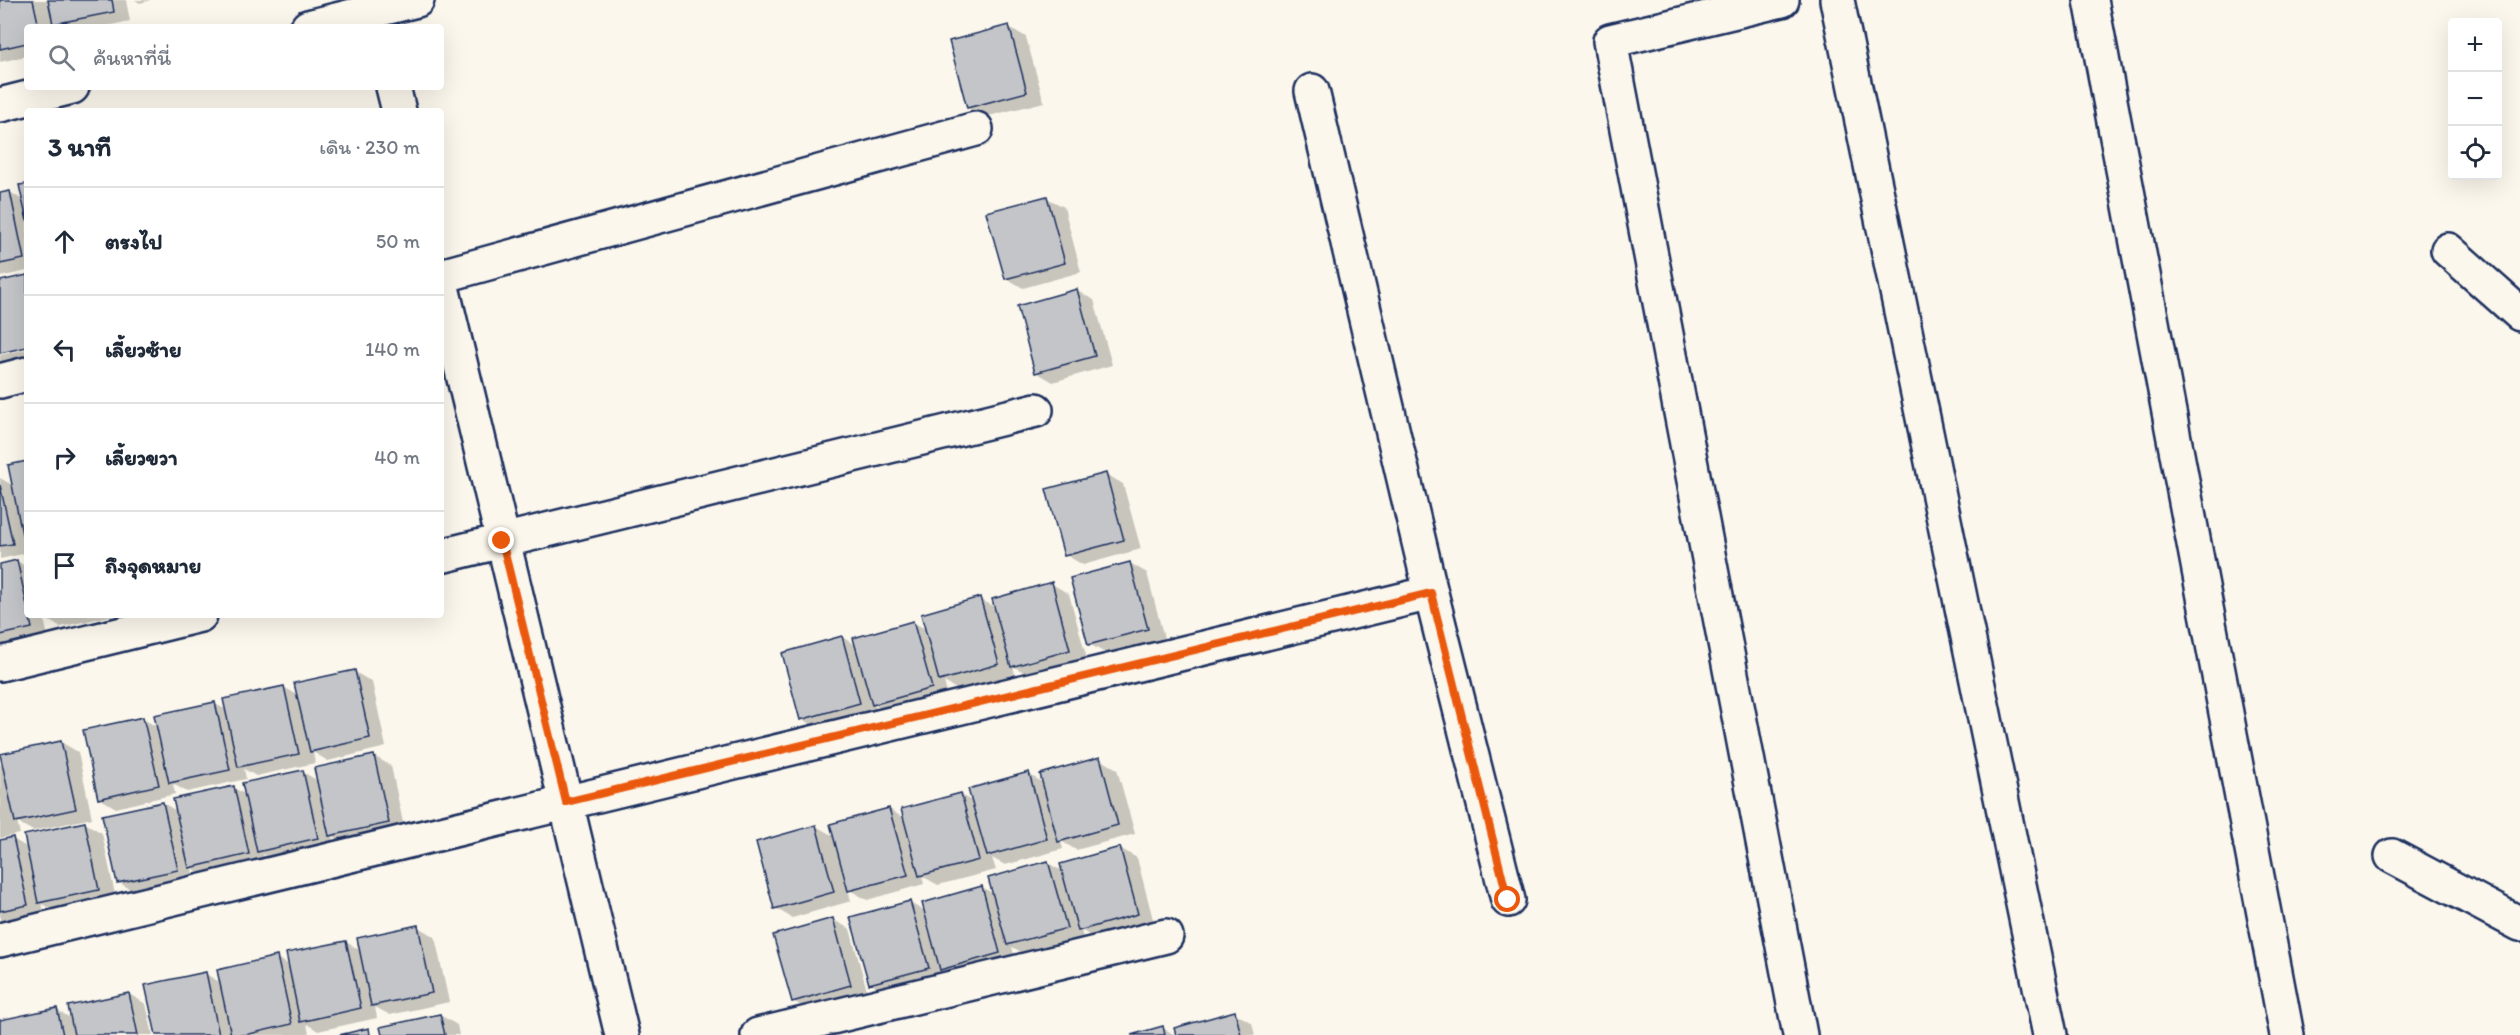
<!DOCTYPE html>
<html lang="th">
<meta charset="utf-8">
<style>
:root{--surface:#fff;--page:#f2f2f3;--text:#1f2937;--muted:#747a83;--line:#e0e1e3}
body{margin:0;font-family:Itim,"Playpen Sans Thai",sans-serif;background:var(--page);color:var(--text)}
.controls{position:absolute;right:18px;top:18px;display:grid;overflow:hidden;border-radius:6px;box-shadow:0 6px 24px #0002}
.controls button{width:54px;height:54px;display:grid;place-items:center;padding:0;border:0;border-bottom:2px solid var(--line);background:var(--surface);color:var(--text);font:30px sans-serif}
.stop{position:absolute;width:18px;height:18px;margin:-14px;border:4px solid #ea580c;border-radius:50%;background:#fff}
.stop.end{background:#ea580c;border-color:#fff;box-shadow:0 2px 6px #0008}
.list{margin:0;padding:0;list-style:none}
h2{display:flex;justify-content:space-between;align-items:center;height:78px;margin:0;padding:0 24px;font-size:26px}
h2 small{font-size:20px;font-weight:400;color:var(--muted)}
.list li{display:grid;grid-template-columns:39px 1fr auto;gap:18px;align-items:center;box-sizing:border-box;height:108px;padding:0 24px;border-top:2px solid var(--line)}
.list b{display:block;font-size:22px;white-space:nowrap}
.list em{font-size:20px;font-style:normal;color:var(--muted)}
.icon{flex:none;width:33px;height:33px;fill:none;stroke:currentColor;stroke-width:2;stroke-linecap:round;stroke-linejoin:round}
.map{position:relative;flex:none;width:2520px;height:1035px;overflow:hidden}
.search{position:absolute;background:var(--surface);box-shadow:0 6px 24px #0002;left:24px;top:24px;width:420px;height:66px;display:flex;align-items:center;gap:15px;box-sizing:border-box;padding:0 21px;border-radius:6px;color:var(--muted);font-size:22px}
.panel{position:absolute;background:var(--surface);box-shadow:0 6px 24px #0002;left:24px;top:108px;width:420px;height:510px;border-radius:6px}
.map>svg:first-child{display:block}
.shadow{fill:#0003}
.building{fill:#c3c5c9;stroke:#1b2f5e;stroke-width:1.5}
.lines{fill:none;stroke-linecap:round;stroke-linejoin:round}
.minor-casing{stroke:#1b2f5e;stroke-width:38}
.minor{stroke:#fbf7ec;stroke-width:33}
.route{stroke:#ea580c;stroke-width:8}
</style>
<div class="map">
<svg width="2520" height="1035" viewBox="0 0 2520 1035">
<rect width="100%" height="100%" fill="#fbf7ec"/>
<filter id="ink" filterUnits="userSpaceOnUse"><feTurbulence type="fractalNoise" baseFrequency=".0167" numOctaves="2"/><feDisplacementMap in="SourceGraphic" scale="12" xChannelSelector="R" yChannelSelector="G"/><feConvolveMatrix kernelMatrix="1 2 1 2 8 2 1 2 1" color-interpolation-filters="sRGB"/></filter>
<g filter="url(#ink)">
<path class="shadow" d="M0 0H126L130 21 102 27H60L52 22 53 27H27V56L0 62Z
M135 0H151L140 3Z
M1009 27 1026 37 1044 102 985 117 968 108Z
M27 185V271L0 277V194L10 192 24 201Z
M1047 198 1064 207 1081 272 1023 288 1006 278Z
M1076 290 1094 300 1112 365 1053 382 1036 372Z
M27 349V360L0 365V355Z
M27 463V535L25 534 27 553 0 559V478L14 486Z
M1106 474 1123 484 1141 549 1083 565 1066 555Z
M17 561 27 567V615H114L60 627 44 618 48 637 0 648V565Z
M1130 563 1147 573 1164 638 1107 654 1089 644Z
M1052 584 1069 594 1087 659 1029 675 1013 666 1015 674 958 690 944 682 948 697 890 714 875 705 877 712 818 728 801 719 842 637 857 646 913 622 927 630 980 599 996 608Z
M355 672 372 682 386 747 328 761 313 752 315 763 256 776 244 769 246 779 187 792 173 784 175 794 116 808 99 798 143 719 159 728 215 704 227 710 284 687 299 696Z
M61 742 78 752 92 818 33 831 17 822 20 834 0 838V764L4 767Z
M374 756 391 766 405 832 347 845 332 836 334 847 275 860 263 854 265 863 207 877 192 868 194 879 135 892 118 882 163 803 178 812 234 788 246 795 303 772 318 781Z
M1100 759 1117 769 1135 834 1076 850 1061 841 1063 849 1005 865 992 858 996 870 938 885 922 876 924 884 867 900 848 889 851 901 792 918 775 908 816 826 835 837 889 809 905 819 961 795 973 802 1028 774 1044 783Z
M85 823 102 833 116 899 57 912 42 904 45 914 0 924V842L13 839 28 848Z
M1120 848 1137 858 1154 923 1097 940 1081 930 1083 938 1025 954 1012 947 1016 963 959 978 943 969 945 978 887 993 870 983 910 903 926 912 982 887 994 894 1048 863 1064 872Z
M832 919 850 929 868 994 810 1011 793 1001Z
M418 927 435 937 449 1002 390 1015 375 1007 377 1018 318 1031 307 1024 309 1034 303 1035H157L206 974 221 983 277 958 289 965 346 942 361 951Z
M129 994 146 1004 153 1035H0V1022L57 1010 72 1019Z
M1235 1013 1252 1023 1255 1035H1178Z
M440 1015 457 1025 459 1035H383Z
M1163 1028 1175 1035H1136Z"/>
<path class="building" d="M0 0H33L39 27H27V43L0 49Z
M48 0H112L114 12 53 24Z
M1009 25 1027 92 967 108 949 41Z
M27 184V221L19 185Z
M10 191 24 259 0 264V193Z
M1047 196 1065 263 1005 279 986 212Z
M27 275V347L0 353V281Z
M1077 289 1095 356 1035 373 1017 306Z
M27 461V533L22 534 8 465Z
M1106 473 1124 540 1064 556 1046 489Z
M0 485 13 544 0 546Z
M17 560 32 628 0 635V564Z
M1130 562 1148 629 1088 645 1070 578Z
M1052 582 1070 650 1011 667 992 599Z
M980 597 999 664 939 681 921 614Z
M913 621 932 688 872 705 853 638Z
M842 636 860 703 800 720 782 653Z
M355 670 370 738 310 752 294 683Z
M284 686 299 754 238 767 223 699Z
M215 702 230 770 169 783 154 715Z
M143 717 159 785 98 799 83 730Z
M61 741 76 809 15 822 0 754Z
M374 755 389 823 329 836 314 768Z
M1100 757 1118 825 1058 842 1040 774Z
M303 770 318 838 257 852 242 783Z
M1029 772 1047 839 987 856 968 789Z
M234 786 249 854 189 868 173 799Z
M961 793 979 860 919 876 901 809Z
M163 802 178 870 117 883 102 815Z
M889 808 908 875 848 891 830 824Z
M85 822 99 890 38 903 24 835Z
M816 825 834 892 774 909 756 842Z
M13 837 28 905 0 911V840Z
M1120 847 1138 914 1078 931 1060 864Z
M1048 861 1067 928 1007 945 988 878Z
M982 886 1000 953 940 970 922 903Z
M910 901 929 968 869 984 850 917Z
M833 918 851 985 792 1002 773 935Z
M418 925 432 993 371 1006 357 938Z
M346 941 361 1008 300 1022 286 953Z
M277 956 292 1024 245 1035H231L217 970Z
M206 972 219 1035H156L145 985Z
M129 993 138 1035H74L68 1006Z
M57 1008 63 1035H0V1020Z
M1235 1011 1241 1035H1176L1174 1028Z
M440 1014 445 1035H382L380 1027Z
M1163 1026 1165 1035H1131Z
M369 1028 370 1035H339Z"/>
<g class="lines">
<g class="minor-casing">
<path id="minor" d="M1782 0 1610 41 1800 1035
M1837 0 2050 1035
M2091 0 2287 1035
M308 27 417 0
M393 87 399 111
M1312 91 1431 593 1508 900
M0 105 72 87
M2448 250 2520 314
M441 276 976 129
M441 283 622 1035
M0 381 27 374
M441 556 1036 410
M0 664 200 615
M2392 856 2520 924
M0 940 1431 593
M758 1035 1166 936"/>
</g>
<use href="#minor" class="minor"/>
</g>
</g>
<g class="lines" filter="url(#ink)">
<path class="route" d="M502 541 566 802 1431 593 1508 900"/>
</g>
</svg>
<div class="controls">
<button>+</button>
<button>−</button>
<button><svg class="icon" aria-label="locate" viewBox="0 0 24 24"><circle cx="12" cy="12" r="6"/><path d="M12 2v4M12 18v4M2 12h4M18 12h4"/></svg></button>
</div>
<div class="stop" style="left:1508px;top:900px"></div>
<div class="stop end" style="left:502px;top:541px"></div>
<div class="search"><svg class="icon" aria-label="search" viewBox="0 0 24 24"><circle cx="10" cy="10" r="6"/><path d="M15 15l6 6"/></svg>ค้นหาที่นี่</div>
<section class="panel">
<h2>3 นาที<small>เดิน · 230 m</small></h2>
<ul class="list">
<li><svg class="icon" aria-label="ahead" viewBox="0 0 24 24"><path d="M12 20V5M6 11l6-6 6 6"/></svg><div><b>ตรงไป</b></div><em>50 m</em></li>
<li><svg class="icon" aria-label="left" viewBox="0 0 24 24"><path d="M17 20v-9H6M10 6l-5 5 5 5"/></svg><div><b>เลี้ยวซ้าย</b></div><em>140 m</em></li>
<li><svg class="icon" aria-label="right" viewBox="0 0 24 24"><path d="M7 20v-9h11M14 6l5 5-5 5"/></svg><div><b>เลี้ยวขวา</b></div><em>40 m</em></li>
<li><svg class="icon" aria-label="arrive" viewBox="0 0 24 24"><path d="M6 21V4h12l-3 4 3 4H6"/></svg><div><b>ถึงจุดหมาย</b></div></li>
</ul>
</section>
</div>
